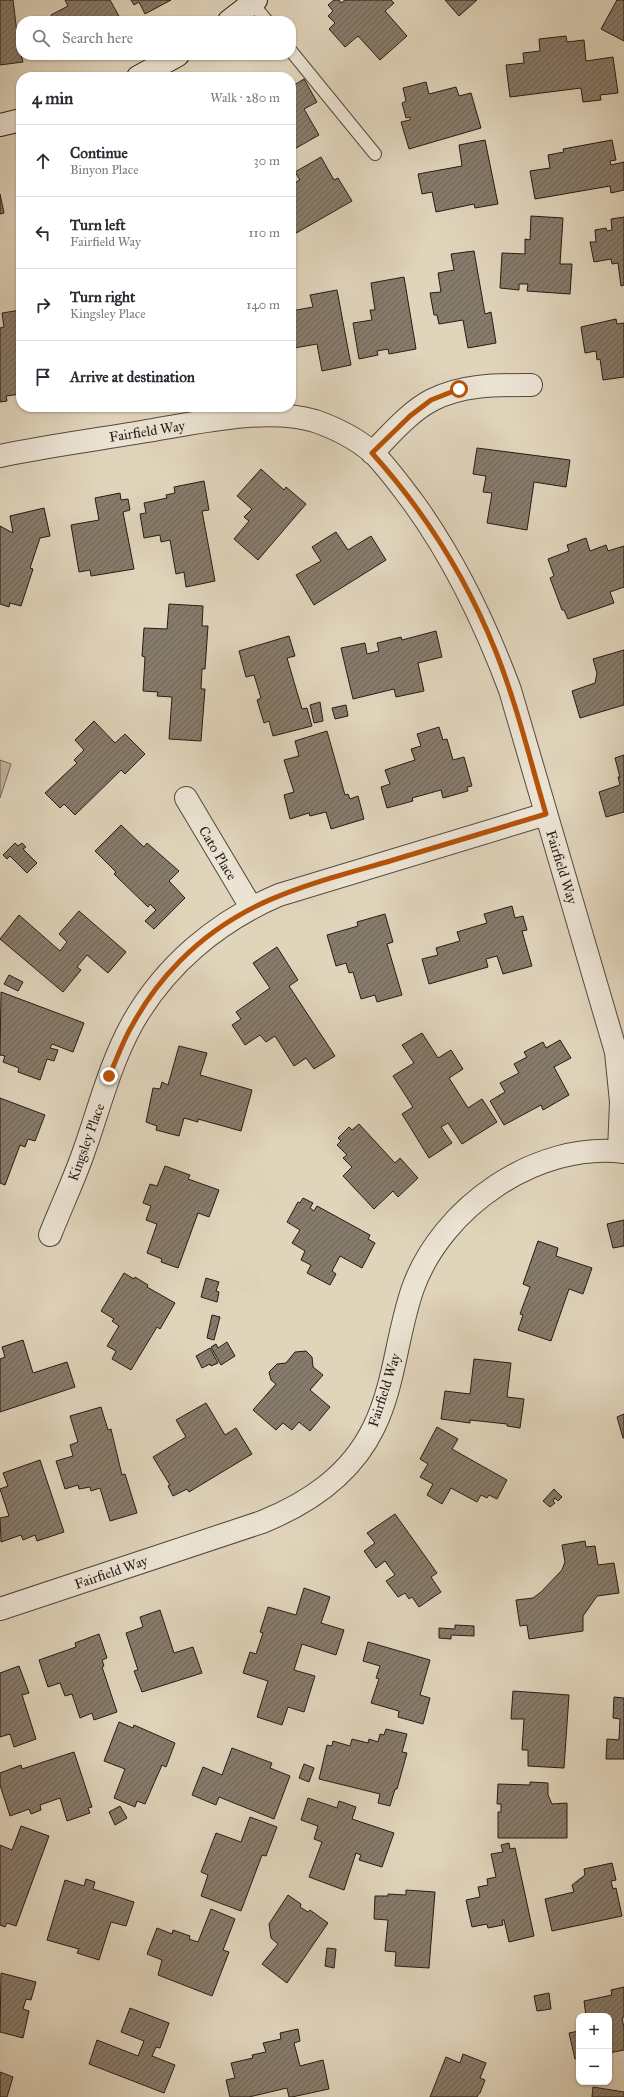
<!DOCTYPE html>
<meta charset="utf-8">
<style>
:root{--surface:#fff;--page:#f7f7f7;--text:#2b2b33;--muted:#7c7c81;--line:#e1e1e2}
body{margin:0;font-family:"IM FELL Great Primer",serif;background:var(--page);color:var(--text)}
.controls{position:absolute;right:12px;bottom:12px;display:grid;overflow:hidden;border-radius:8px;box-shadow:0 1px 3px #0004}
.controls button{width:36px;height:36px;display:grid;place-items:center;padding:0;border:0;border-bottom:1px solid var(--line);background:var(--surface);color:var(--text);font:20px sans-serif}
.stop{position:absolute;width:12px;height:12px;margin:-9px;border:3px solid #b45309;border-radius:50%;background:#fff}
.stop.end{background:#b45309;border-color:#fff;box-shadow:0 1px 4px #0008}
.list{margin:0;padding:0;list-style:none}
h2{display:flex;justify-content:space-between;align-items:center;height:52px;margin:0;padding:0 16px;font-size:17px}
h2 small{font-size:13px;font-weight:400;color:var(--muted)}
.list li{display:grid;grid-template-columns:26px 1fr auto;gap:12px;align-items:center;box-sizing:border-box;height:72px;padding:0 16px;border-top:1px solid var(--line)}
.list b{display:block;font-size:15px;white-space:nowrap}
.list p{margin:0;font-size:13px;white-space:nowrap;color:var(--muted)}
.list em{font-size:13px;font-style:normal;color:var(--muted)}
.icon{flex:none;width:22px;height:22px;fill:none;stroke:currentColor;stroke-width:2;stroke-linecap:round;stroke-linejoin:round}
.map{position:relative;flex:none;width:624px;height:2097px;overflow:hidden}
.search{position:absolute;background:var(--surface);box-shadow:0 1px 3px #0004;left:16px;top:16px;width:280px;height:44px;display:flex;align-items:center;gap:10px;box-sizing:border-box;padding:0 14px;border-radius:16px;color:var(--muted);font-size:15px}
.panel{position:absolute;background:var(--surface);box-shadow:0 1px 3px #0004;left:16px;top:72px;width:280px;height:340px;border-radius:16px}
.map>svg:first-child{display:block}
.green{fill:#c0b59f;stroke:#73685a}
.building{fill:url(#building-hatch);stroke:#261b14}
.lines{fill:none;stroke-linecap:round;stroke-linejoin:round}
.service-casing{stroke:#54493e;stroke-width:14}
.minor-casing{stroke:#54493e;stroke-width:24}
.secondary-casing{stroke:#261b14;stroke-width:24}
.service{stroke:#ebe3d3;stroke-width:12}
.minor{stroke:#ebe3d3;stroke-width:22}
.secondary{stroke:#ebe3d3;stroke-width:22}
.route{stroke:#b45309;stroke-width:5}
.labels{text-anchor:middle;stroke-width:3;stroke-linejoin:round;paint-order:stroke}
.street-label{font-size:14px;fill:#261b14;stroke:#ebe3d3}
</style>
<div class="map">
<svg width="624" height="2097" viewBox="0 0 624 2097">
<defs>
<pattern id="building-hatch" width="6" height="6" patternUnits="userSpaceOnUse"><rect width="6" height="6" fill="#877b6b"/><path d="M-1 1l2-2M0 6l6-6M5 7l2-2" fill="none" stroke="#6e6457"/></pattern>
</defs>
<rect width="100%" height="100%" fill="#e0d4bb"/>
<filter id="stains"><feTurbulence type="fractalNoise" baseFrequency=".005" numOctaves="4"/><feColorMatrix values="0 0 0 0 .2 0 0 0 0 .09 0 0 0 0 .02 0 0 0 .5 -.17"/></filter>
<radialGradient id="worn" r=".72"><stop offset=".6" stop-color="#630" stop-opacity="0"/><stop offset="1" stop-color="#630" stop-opacity=".3"/></radialGradient>
<path class="green" d="M0 760 11 764 0 798Z"/>
<path class="building" d="M0 0H13L17 33H21V55L23 62 0 65Z
M65 0H110L120 18 114 21H54L51 15 68 6Z
M131 0H171L145 14 139 2 134 5Z
M334 0H339L341 3 345 0H391L394 3 385 11 407 36 380 60 358 36 345 47 329 29 335 23 328 16 333 11 328 5Z
M445 0H477L459 16Z
M617 0H624V41L601 29Z
M566 36 567 42 584 40 586 61 613 57 618 93 600 95 601 100 583 102 581 88 510 97 506 65 524 63 523 53 540 51 539 39Z
M304 79 317 102 304 109 319 135 291 151V87Z
M426 82 429 94 456 87 459 96 471 93 481 128 409 149 401 122 410 120V117L406 118 402 103 406 101 403 88Z
M485 140 498 204 475 208 474 204 436 212 432 192 422 194 418 174 462 166 459 145Z
M612 140 616 160 610 161 611 165 624 162V190L611 193 610 186 535 199 530 171 550 168 548 155 564 152 563 149Z
M321 157 334 180 338 178 352 201 291 236V185L300 180 295 172Z
M0 194 4 213 0 214Z
M531 216 563 218 560 264H572L570 294 527 291 528 284H519V290L500 288 502 253 525 254V239L530 240Z
M624 217V285L621 286 618 263 612 264 611 259 594 262 590 242H596L595 230 606 228 607 231 612 230 611 219Z
M474 251 485 314 491 312 496 343 468 348 463 320 439 324 437 315H434L430 293 441 292 438 273 454 270 451 254Z
M404 277 416 349 389 354 388 349 377 351 378 355 359 359 353 323 372 320 370 310H375L371 283Z
M337 290 351 365 322 371 317 344 294 348 291 334V311L313 307 310 295Z
M21 310V394L6 396 7 401 0 402V328L4 327 2 313Z
M616 319 617 324 624 323V377L603 380 600 359 597 360 596 351 585 353 581 327Z
M477 448 570 460 566 487 534 482 527 530 487 523 492 493 483 492 486 476 473 474Z
M261 469 284 490 286 487 306 504 258 560 234 539 249 521 244 517 252 509 237 496Z
M204 481 209 510 202 511 215 581 186 587 184 572 176 574 170 540 161 542 160 535 144 538 140 514 146 513 144 503 167 498 166 495 175 493 174 487Z
M120 493 121 500 128 499 130 510 123 512 134 569 91 576 90 570 79 572 71 525 99 520 95 498Z
M44 508 50 536 40 538 30 568 33 569 21 606 10 603 9 607 0 604V526L13 533 10 516Z
M336 532 348 550 371 536 386 560 314 605 296 575 321 561 312 547Z
M586 538 590 551 606 545 608 551 624 546V587L610 592 614 603 568 619 564 610H562L550 578 554 576 548 559 569 551 567 545Z
M169 604 203 606 202 626H208L205 669H202L201 689H205L201 741 169 739 172 697 157 696 158 692 143 691 145 657 142 656 144 628 167 629Z
M436 631 442 657 418 663 424 691 396 697 394 689 353 699 341 648 365 643 367 654 379 651 377 643 401 637 402 640Z
M289 636 295 656 287 658 302 709 307 708 312 726 273 736 269 721 264 723 257 700 261 698 254 675 246 677 239 651Z
M624 650V705L580 718 572 691 595 683 597 673 593 659Z
M320 702 323 721 314 723 310 705Z
M346 705 348 716 335 719 332 708Z
M94 721 115 743 125 734 145 754 125 774 121 770 75 815 64 804 60 808 45 793 77 763 74 760 84 750 75 740Z
M439 727 443 740 447 739 453 760 464 757 472 786 467 787 468 791 443 798 441 790 412 798 413 801 387 808 381 787 390 784 385 770 415 760 411 749 421 746 417 734Z
M327 731 345 795 348 794 350 799 358 796 364 819 331 829 326 812 310 816 309 813 290 819 284 795 294 792 284 760 299 756 295 741Z
M624 755V812L606 817 599 792 620 785 618 777H620L615 758Z
M121 825 144 847 147 843 179 871 169 881 185 898 154 929 145 921 156 910 150 904 148 907 114 874 116 872 95 851Z
M15 843 18 846 22 843 26 847 23 849 37 863 27 873 10 856 7 859 3 855Z
M512 906 515 918 523 916 527 930 522 931 532 966 503 974 497 956 486 959 488 967 429 984 422 959 438 955 436 948 460 941 457 932 487 923 484 914Z
M79 911 126 952 108 973 87 955 77 967 81 970 63 992 0 939 19 915 60 951 67 942 59 934Z
M385 914 393 942 387 944 402 995 377 1002 375 995 361 999 353 972 349 973 346 963 336 966 327 935 358 926 357 922Z
M277 947 298 980 289 986 335 1056 314 1069 306 1058 294 1066 275 1036 266 1042 260 1035 245 1045 232 1025 241 1019 236 1012 270 988 253 963Z
M9 975 23 982 18 991 4 984Z
M1 992 84 1023 73 1052 52 1044 50 1048 58 1050 54 1061 47 1059 40 1080 18 1072 19 1068 3 1062 5 1056 0 1055Z
M422 1033 438 1058 451 1050 463 1069 449 1078 468 1108 482 1099 497 1122 462 1144 448 1123 441 1127 452 1143 429 1158 402 1114 413 1107 393 1076 414 1063 402 1045Z
M560 1040 571 1058 554 1067 569 1095 543 1110 541 1105 504 1125 490 1101 505 1092 500 1083 519 1073 514 1064 527 1057 524 1052 543 1042 546 1048Z
M179 1046 207 1053 200 1075 252 1090 241 1131 198 1119V1122L184 1118 179 1136 156 1130 157 1126 146 1122 153 1088 160 1089 162 1082 168 1085Z
M0 1098 45 1115 35 1141 28 1139 25 1147 20 1145 5 1185 0 1183Z
M359 1124 395 1163 400 1158 418 1178 398 1197 393 1191 374 1209 343 1176 352 1167 343 1158 347 1155 337 1145 341 1141 338 1138 349 1127 352 1130Z
M165 1166 190 1175 188 1179 219 1190 209 1217 198 1213 178 1268 161 1262 162 1259 147 1253 157 1224 146 1220 151 1206 143 1203 150 1184 157 1186Z
M303 1198 313 1203 310 1208 314 1211 317 1206 370 1235 368 1239 375 1243 362 1268 340 1256 332 1271 336 1274 330 1285 307 1273 311 1265 301 1260 305 1251 292 1243 300 1230 287 1222 298 1202 300 1203Z
M624 1220V1246L613 1248 607 1224Z
M538 1241 558 1248 556 1256 592 1268 583 1294 569 1289 551 1341 518 1330 523 1315 520 1314 530 1287 523 1284Z
M124 1273 134 1279 135 1277 148 1285 147 1287 175 1303 160 1329 157 1327 131 1370 112 1359 116 1351 107 1346 119 1326 112 1321 114 1319 101 1311Z
M206 1278 219 1282 216 1291 219 1292 217 1302 201 1297Z
M212 1315 220 1317 214 1340 207 1338Z
M23 1340 33 1373 67 1362 75 1387 0 1412V1359L5 1357 2 1347Z
M227 1342 235 1356 221 1365 211 1347 216 1344 218 1348Z
M210 1348 218 1363 211 1366 210 1364 202 1368 196 1356Z
M306 1351 312 1357 313 1367 323 1375 310 1390 330 1407 310 1431 299 1422 292 1430 283 1423 276 1430 253 1410 276 1384 271 1380 269 1372 277 1364 286 1363 295 1352Z
M474 1359 511 1363 507 1397 524 1399 520 1428 507 1426V1424L470 1420V1423L441 1419 445 1391 470 1394Z
M206 1403 225 1435 236 1428 252 1454 189 1492 187 1489 173 1496 168 1486 170 1485 153 1457 186 1437 176 1420Z
M101 1407 108 1430 111 1429 122 1475 125 1474 137 1513 110 1521 100 1488 91 1491 90 1487 79 1489 78 1485 65 1489 56 1461 73 1456 70 1445 78 1442 70 1416Z
M624 1414V1438H623L617 1417Z
M437 1427 458 1439 452 1449 507 1480 497 1499 489 1495 487 1498 481 1495 477 1502 451 1488 442 1504 427 1495 433 1484 420 1477 428 1464 420 1459Z
M40 1460 64 1532 37 1541 35 1535 23 1540 21 1535 1 1542 0 1518 9 1516 0 1489 8 1486 3 1473Z
M554 1489 562 1497 558 1501 555 1498 553 1501 555 1503 550 1507 543 1501Z
M395 1514 437 1573 431 1577 441 1592 419 1607 412 1597 409 1599 405 1593 398 1597 386 1581 395 1575 385 1561 376 1568 364 1551 375 1543 367 1533Z
M585 1541 586 1547 595 1546 598 1565 614 1563 619 1593 597 1596 583 1616V1631L529 1639 527 1625 520 1626 516 1600 533 1598 541 1592 562 1570 565 1562 562 1545Z
M304 1588 330 1597 321 1623 344 1630 336 1655 302 1644 294 1670 315 1676 304 1712 288 1707 282 1725 257 1717 268 1681 243 1673 250 1652 256 1654 263 1633 260 1632 268 1607 296 1615Z
M160 1610 174 1653 193 1647 202 1673 142 1692 134 1671 138 1670 126 1633 143 1627 140 1617Z
M455 1625 474 1626V1636L451 1635V1639L439 1638V1628L455 1629Z
M99 1634 107 1658 102 1660 104 1666 102 1667 117 1712 94 1720 92 1713 80 1718 72 1694 65 1696 60 1683 48 1687 39 1660 76 1647 75 1643Z
M368 1642 430 1660 420 1695 430 1698 423 1724 398 1717 399 1711 371 1703 379 1679 376 1678 380 1666 363 1661Z
M19 1666 29 1693 22 1695 36 1739 14 1747 10 1734 0 1737V1673Z
M513 1691 569 1695 564 1768 528 1766V1750H522L524 1719H511Z
M614 1697 624 1698V1759H606L607 1739 619 1740 620 1719 613 1718Z
M119 1722 133 1728 134 1725 175 1743 166 1767 162 1765 145 1804 137 1801 135 1807 114 1798 125 1769 104 1761Z
M386 1729 407 1734 402 1752 407 1753 397 1789H395L390 1806 378 1803 380 1794 319 1779 327 1745 332 1746 333 1741 350 1746 352 1739 368 1743 369 1739 378 1742 380 1734 384 1735Z
M232 1748 272 1763 270 1768 290 1776 274 1819 219 1797 216 1805 192 1795 203 1767 222 1775Z
M74 1752 92 1807 88 1808 90 1813 67 1821 60 1798 40 1805 41 1810 31 1814 29 1809 10 1816 0 1785V1773L21 1765 22 1769Z
M304 1764 314 1768 309 1782 299 1778Z
M530 1782 548 1783V1795L552 1804 567 1803V1838H498V1812H501V1804H497L498 1784 530 1785Z
M308 1798 337 1808 339 1801 356 1807 352 1819 394 1833 382 1867 359 1860 361 1855 356 1853 344 1890 309 1877 322 1842 314 1839 318 1826 301 1820Z
M120 1806 127 1818 115 1825 109 1812Z
M250 1817 277 1827 266 1856 262 1855 241 1911 201 1896 208 1875 201 1872 216 1833 241 1842Z
M21 1826 49 1836 16 1926 7 1923 5 1927 0 1925V1845L12 1850Z
M509 1843 510 1849 515 1848 534 1936 509 1942 504 1920H502L503 1925 488 1928 487 1924 472 1927 466 1900 480 1897 478 1887 488 1885 487 1879 496 1877 491 1854 503 1852 501 1845Z
M612 1863 616 1880 611 1881 613 1889 616 1888 622 1916 552 1931 545 1899 574 1892 572 1885 585 1875 584 1869Z
M86 1879 95 1882 93 1889 134 1902 126 1926 111 1922 99 1960 77 1953 79 1949 47 1940 65 1880 84 1886Z
M406 1890 435 1892 429 1968 395 1966 396 1952 385 1951 388 1920 374 1919 375 1896H388V1894L406 1895Z
M288 1895 301 1904 300 1907 308 1912 310 1910 328 1923 287 1983 262 1964 278 1944 271 1938 269 1924Z
M211 1909 235 1919 223 1950 229 1952 212 1996 158 1975 162 1960 147 1954 157 1928 172 1934 173 1930 190 1936 189 1939 198 1942Z
M327 1948 336 1949 334 1968 325 1966Z
M1 1973 36 1982 31 2000 26 1999 23 2009 29 2011 23 2038 0 2032Z
M624 1987V2017L622 2018 624 2028V2050L609 2053V2016H586L584 2001 612 1995 611 1990Z
M549 1993 551 2009 537 2011 534 1996Z
M130 2008 169 2023 160 2048 156 2047 152 2056 175 2065 164 2093 89 2064 97 2040 138 2056 144 2041 121 2032Z
M298 2029 300 2041 294 2043 300 2066 323 2060 329 2089 292 2097H289L287 2088 249 2097H230L226 2080 235 2078 231 2063 253 2058 252 2055 266 2052 263 2043 281 2039 280 2033Z
M579 2031V2065L577 2058 575 2059 569 2033Z
M463 2054 486 2063 480 2078 485 2080 480 2093H479L477 2097H430L446 2057 460 2063Z
M0 2072 13 2077 7 2097H0Z
M593 2087 624 2092V2097H592Z"/>
<g class="lines">
<g class="service-casing">
<path id="service" d="M252 3 267 21
M291 51 375 154"/>
</g>
<g class="minor-casing">
<path id="minor" d="M372 453C390 435 409 412 432 400 463 384 498 385 531 385
M0 456C46 446 94 440 141 432 192 424 265 406 315 421 335 428 357 439 373 453 388 468 400 485 413 502 455 560 485 623 510 690L616 1052 621 1102 619 1151
M186 798 251 907
M50 1235C61 1207 74 1180 84 1151 99 1109 110 1064 132 1024 165 965 218 921 279 895L546 814
M0 1609 262 1522C309 1503 351 1475 374 1427 395 1384 397 1333 413 1288 442 1207 537 1141 624 1152"/>
</g>
<g class="secondary-casing">
<path id="secondary" d="M229 21 256 0
M138 77 178 55
M0 125 21 120"/>
</g>
<use href="#service" class="service"/>
<use href="#minor" class="minor"/>
<use href="#secondary" class="secondary"/>
</g>
<g class="lines">
<path class="route" d="M109 1076C117 1059 123 1040 133 1024 145 1002 162 979 180 961 241 899 310 884 390 861 442 845 494 830 546 814 530 760 517 705 496 652 467 579 425 512 372 453L410 416 431 400 459 389"/>
</g>
<g class="labels">
<g class="street-label">
<text transform="translate(147 431) rotate(-9)" y="5">Fairfield Way</text>
<text transform="translate(218 853) rotate(59)" y="5">Cato Place</text>
<text transform="translate(562 867) rotate(73)" y="5">Fairfield Way</text>
<text transform="translate(86 1142) rotate(-70)" y="5">Kingsley Place</text>
<text transform="translate(384 1390) rotate(-72)" y="5">Fairfield Way</text>
<text transform="translate(111 1572) rotate(-19)" y="5">Fairfield Way</text>
</g>
</g>
<rect width="100%" height="100%" filter="url(#stains)"/>
<rect width="100%" height="100%" fill="url(#worn)"/>
</svg>
<div class="controls">
<button>+</button>
<button>−</button>
</div>
<div class="stop" style="left:459px;top:389px"></div>
<div class="stop end" style="left:109px;top:1076px"></div>
<div class="search"><svg class="icon" aria-label="search" viewBox="0 0 24 24"><circle cx="10" cy="10" r="6"/><path d="M15 15l6 6"/></svg>Search here</div>
<section class="panel">
<h2>4 min<small>Walk · 280 m</small></h2>
<ul class="list">
<li><svg class="icon" aria-label="ahead" viewBox="0 0 24 24"><path d="M12 20V5M6 11l6-6 6 6"/></svg><div><b>Continue</b><p>Binyon Place</p></div><em>30 m</em></li>
<li><svg class="icon" aria-label="left" viewBox="0 0 24 24"><path d="M17 20v-9H6M10 6l-5 5 5 5"/></svg><div><b>Turn left</b><p>Fairfield Way</p></div><em>110 m</em></li>
<li><svg class="icon" aria-label="right" viewBox="0 0 24 24"><path d="M7 20v-9h11M14 6l5 5-5 5"/></svg><div><b>Turn right</b><p>Kingsley Place</p></div><em>140 m</em></li>
<li><svg class="icon" aria-label="arrive" viewBox="0 0 24 24"><path d="M6 21V4h12l-3 4 3 4H6"/></svg><div><b>Arrive at destination</b></div></li>
</ul>
</section>
</div>
